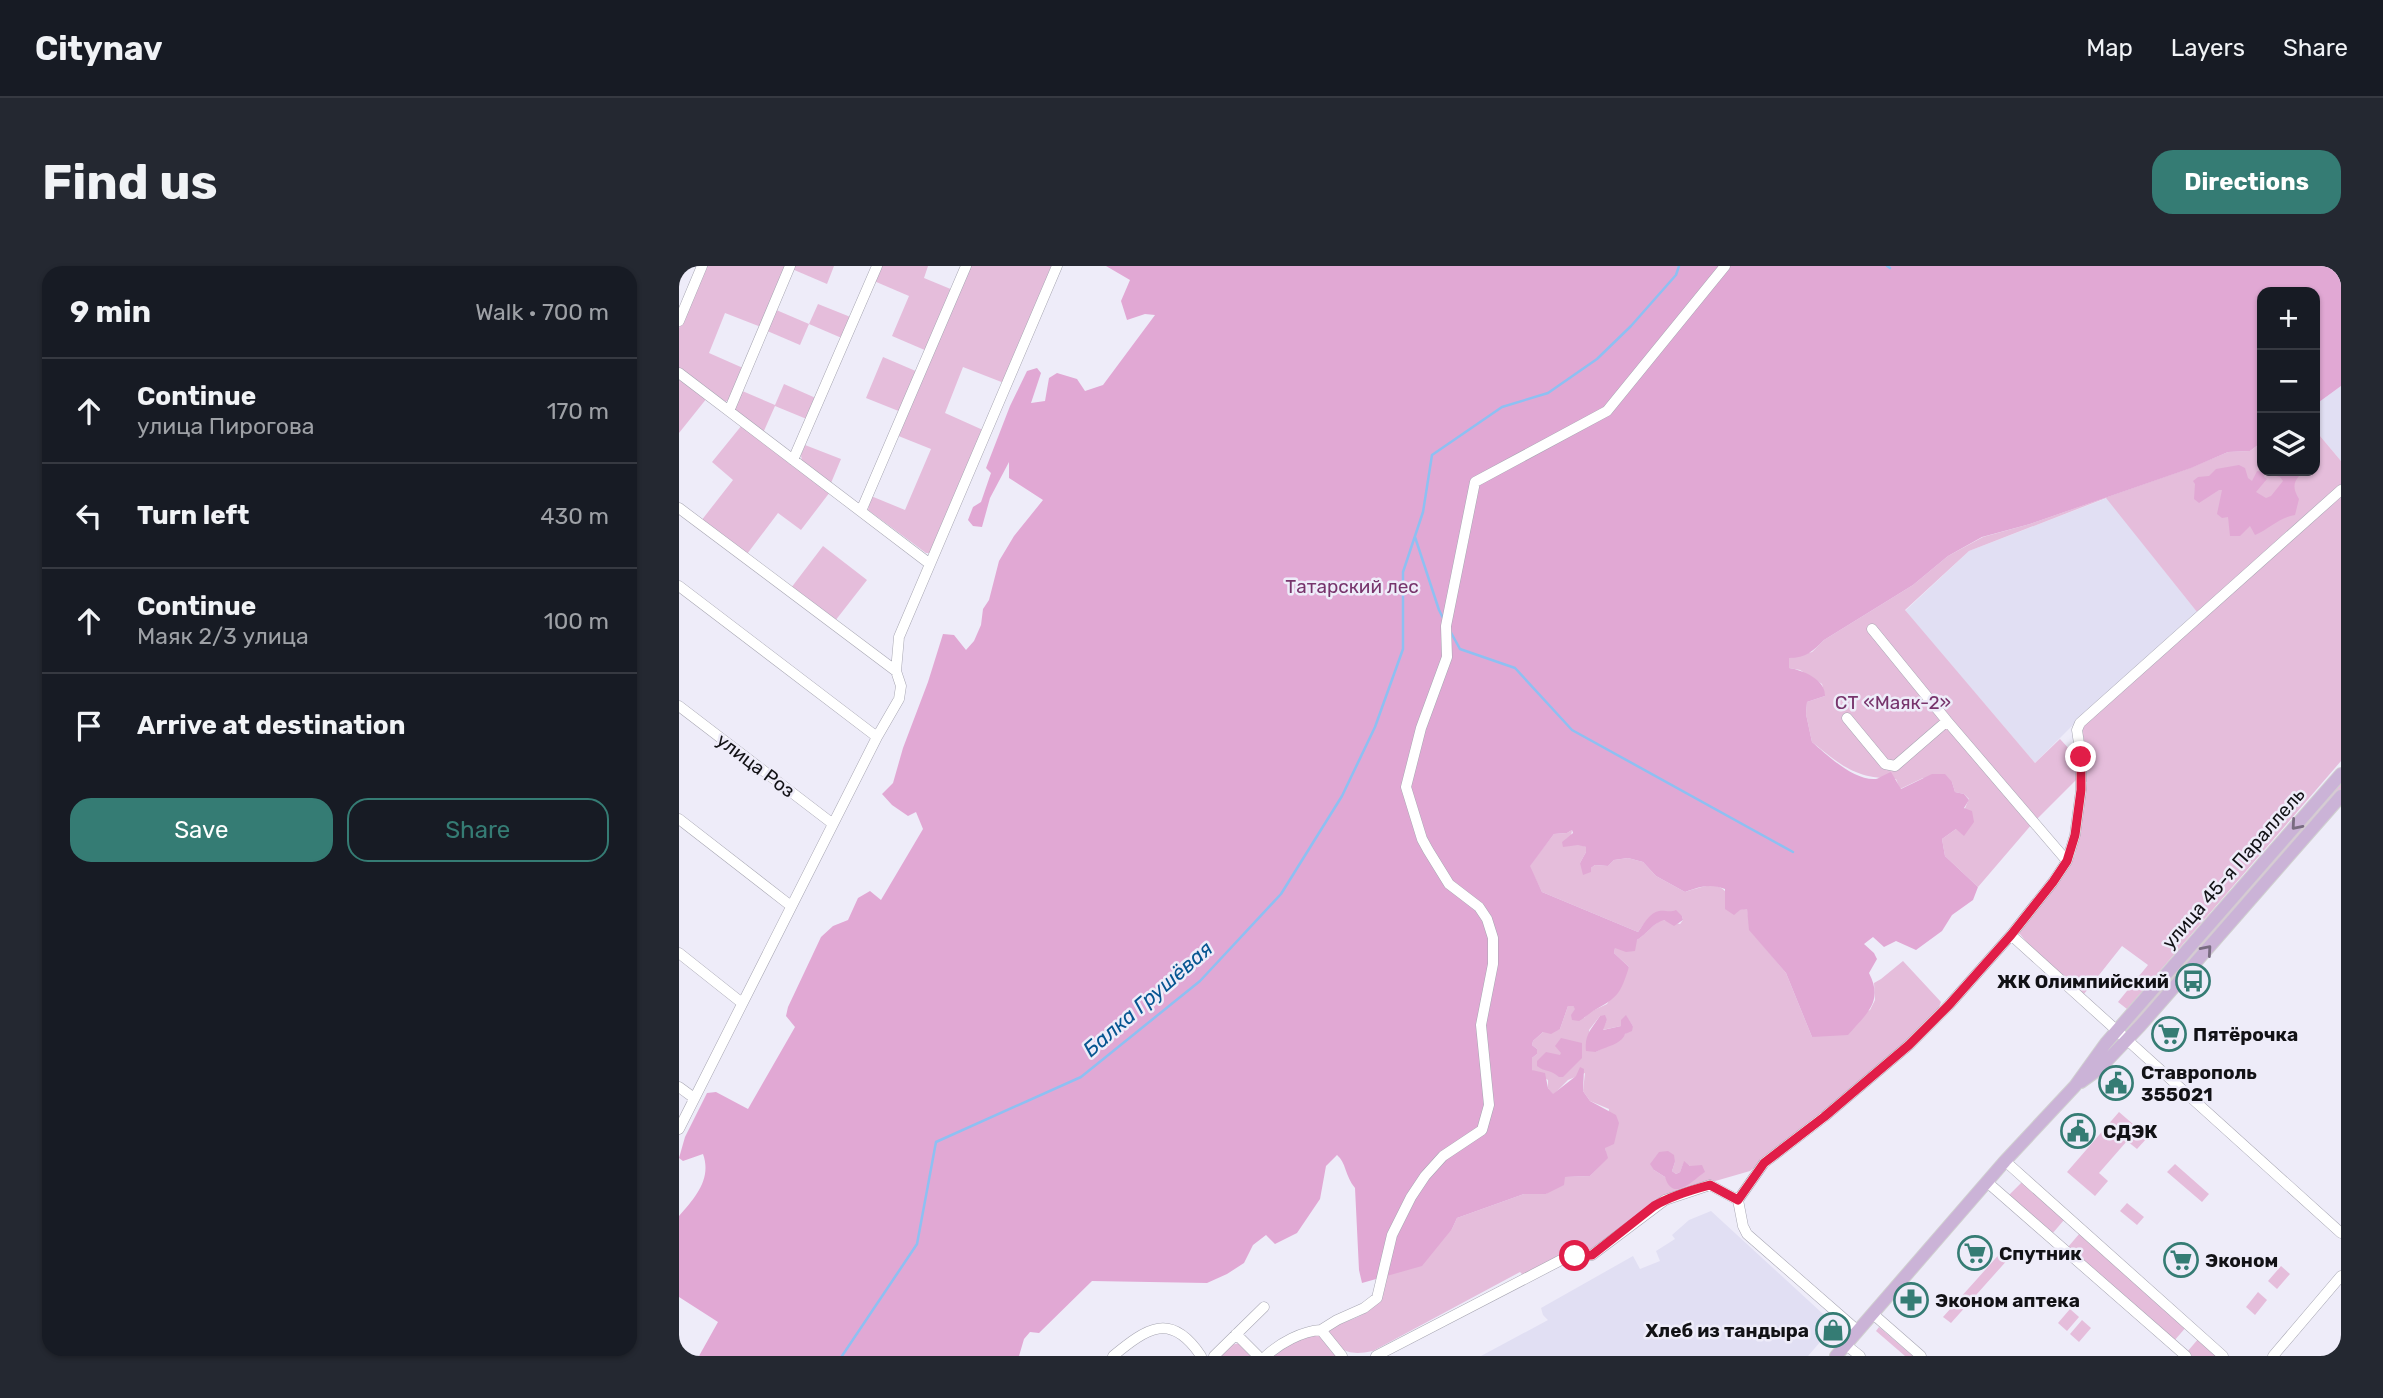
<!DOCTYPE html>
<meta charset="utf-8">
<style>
:root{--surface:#171b24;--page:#242831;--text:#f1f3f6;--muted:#9ea1a6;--line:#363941;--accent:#357c74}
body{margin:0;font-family:Rubik,sans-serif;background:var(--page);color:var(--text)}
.controls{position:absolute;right:21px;top:21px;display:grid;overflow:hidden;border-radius:14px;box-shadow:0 2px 5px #0004}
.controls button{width:63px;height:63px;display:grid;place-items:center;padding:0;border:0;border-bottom:2px solid var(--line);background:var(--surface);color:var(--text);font:35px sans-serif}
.stop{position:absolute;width:21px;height:21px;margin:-16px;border:5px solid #e11d48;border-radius:50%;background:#fff}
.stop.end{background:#e11d48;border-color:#fff;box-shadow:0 2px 7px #0008}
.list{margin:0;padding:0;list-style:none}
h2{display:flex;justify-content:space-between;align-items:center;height:91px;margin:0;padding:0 28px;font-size:30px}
h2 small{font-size:23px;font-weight:400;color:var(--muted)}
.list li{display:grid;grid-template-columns:46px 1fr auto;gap:21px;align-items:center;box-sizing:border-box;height:105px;padding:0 28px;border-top:2px solid var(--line)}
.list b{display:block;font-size:26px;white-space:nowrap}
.list p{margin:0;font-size:23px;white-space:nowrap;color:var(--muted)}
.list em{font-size:23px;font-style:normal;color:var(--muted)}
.actions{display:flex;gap:14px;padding:21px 28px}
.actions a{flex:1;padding:16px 0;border:2px solid var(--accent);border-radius:21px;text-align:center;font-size:24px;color:var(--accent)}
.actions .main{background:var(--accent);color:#fff}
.icon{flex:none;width:38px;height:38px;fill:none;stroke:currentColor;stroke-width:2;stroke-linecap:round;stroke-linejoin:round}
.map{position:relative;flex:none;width:1662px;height:1090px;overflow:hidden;border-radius:21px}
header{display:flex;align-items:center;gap:42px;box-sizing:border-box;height:98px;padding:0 35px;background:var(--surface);border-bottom:2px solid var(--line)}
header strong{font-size:33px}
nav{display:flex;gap:38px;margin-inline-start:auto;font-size:24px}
.intro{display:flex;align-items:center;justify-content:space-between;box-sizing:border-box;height:168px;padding:0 42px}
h1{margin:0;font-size:49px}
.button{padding:18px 32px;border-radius:21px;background:var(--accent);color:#fff;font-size:24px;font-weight:700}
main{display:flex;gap:42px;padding:0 42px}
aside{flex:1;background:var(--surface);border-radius:21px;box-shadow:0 2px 5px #0004}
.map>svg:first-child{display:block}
.built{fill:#e1dff3}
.green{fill:#e5bddb;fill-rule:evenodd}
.forest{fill:#e1a8d4}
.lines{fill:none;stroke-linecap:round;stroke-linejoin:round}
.stream{stroke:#8ec0f2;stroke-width:2.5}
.minor-casing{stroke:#a7a6b2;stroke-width:11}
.major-casing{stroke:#d0d0d0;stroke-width:14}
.minor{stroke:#fff;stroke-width:10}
.major{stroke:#cbb3d7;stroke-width:12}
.oneway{stroke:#786b80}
.route{stroke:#e11d48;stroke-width:9}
.labels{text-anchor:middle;stroke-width:5;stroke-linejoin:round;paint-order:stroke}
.park-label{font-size:19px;fill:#77346c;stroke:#eeecf9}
.street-label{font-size:19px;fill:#121216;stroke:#eeecf9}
.poi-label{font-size:19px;font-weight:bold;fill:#121216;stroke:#eeecf9;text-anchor:start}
.water-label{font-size:21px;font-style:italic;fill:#065591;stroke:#eeecf9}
</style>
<header>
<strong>Citynav</strong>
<nav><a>Map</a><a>Layers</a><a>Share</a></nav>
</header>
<div class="intro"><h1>Find us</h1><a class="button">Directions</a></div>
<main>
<aside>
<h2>9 min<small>Walk · 700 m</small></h2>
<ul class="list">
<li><svg class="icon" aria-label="ahead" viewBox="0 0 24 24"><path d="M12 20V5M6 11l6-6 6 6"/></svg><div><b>Continue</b><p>улица Пирогова</p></div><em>170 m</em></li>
<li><svg class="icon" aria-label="left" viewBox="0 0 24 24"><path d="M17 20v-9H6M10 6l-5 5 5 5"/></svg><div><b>Turn left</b></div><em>430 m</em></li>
<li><svg class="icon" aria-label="ahead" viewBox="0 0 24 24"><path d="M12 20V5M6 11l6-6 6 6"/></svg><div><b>Continue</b><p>Маяк 2/3 улица</p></div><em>100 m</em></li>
<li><svg class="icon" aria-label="arrive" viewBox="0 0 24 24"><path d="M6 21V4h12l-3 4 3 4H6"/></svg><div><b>Arrive at destination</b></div></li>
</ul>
<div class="actions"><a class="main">Save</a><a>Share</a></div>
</aside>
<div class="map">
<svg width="1662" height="1090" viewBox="0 0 1662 1090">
<rect width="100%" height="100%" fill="#eeecf9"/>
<path class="built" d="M1662 120V195L1636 164V139Z
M1428 232 1518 346 1395 458 1356 497 1226 345 1290 285Z
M1032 945 1156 1059 1129 1090H802L869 1054 864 1049 862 1042 954 990 961 1003 981 995 977 985 996 973 993 969 1010 954Z"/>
<path class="green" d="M26 0H108L82 61 46 47 30 87 64 102 51 133 46 136 0 102V62Z
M114 0H155L148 18 113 3Z
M202 0H249L245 12 274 24 248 85 213 70 230 30 195 15Z
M290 0H376L325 117 284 101 266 147 304 164 251 287H247L189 244 192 230 226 244 252 183 217 169Z
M139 38 174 52 165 73 130 58 121 79 86 64 95 43 130 58Z
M204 91 239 106 222 146 187 132Z
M0 112 28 132 0 167Z
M105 118 139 133 130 154 96 140 84 167 56 146 55 141 61 124 96 139Z
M63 159 151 226 122 264 99 247 68 288 22 255 54 214 33 196Z
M1636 164 1662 195V218L1518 346 1427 232 1290 285 1226 344 1356 497 1381 473 1393 486 1406 479 1403 465 1406 458 1662 230V495L1448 743 1439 736 1469 699 1443 680 1405 728 1355 685 1340 667 1383 611 1396 589 1408 516 1397 514 1353 558 1299 621 1266 590 1263 573 1277 563 1290 533 1285 528 1276 526 1273 516 1244 512 1221 523 1217 513C1176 512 1164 501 1133 476L1127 448 1128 436 1146 430 1143 418 1121 404 1110 402V392L1133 386 1145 374 1234 319 1269 290 1304 271 1351 258 1511 202 1549 186 1571 185 1583 176V205H1636Z
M126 179 162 193 152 217 123 196 122 189Z
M144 280 188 314 156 355 112 322Z
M1662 513V523L1448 768 1445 766V762Z
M893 564 892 571 887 573 907 581V586L901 597 912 602 916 599 929 600 935 594 949 592 964 596 977 610 1006 626C1040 615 1041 616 1061 644L1068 642 1071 664 1107 707 1133 771 1191 744 1196 734 1195 717 1202 713 1224 695 1262 736 1259 744 1227 776 1145 847 1071 905 981 931 921 979 907 986 888 988 844 1009 841 1006 694 1085C670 1090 658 1086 649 1063 680 1049 703 1049 706 1011L773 963 778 952 845 928H867L885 911 911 910 928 892 926 882 930 843 911 835 904 825 906 807 889 814 874 829 869 822V814L853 804V792L858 788V783L853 779 854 775 864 766 881 763 889 740H894L905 752 911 746 928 738 950 701 935 687 936 681C958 684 975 654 984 654 988 654 996 657 1001 658L1004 654 1003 650C977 644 975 644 959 666L863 626 850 600 875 568 888 567ZM921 750 928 754 923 764 942 760 947 750 954 760 946 768 917 786 910 764ZM985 886 996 896 993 905 997 908 1001 906 1005 896 1011 900 993 921 986 911 975 904Z
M1440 846 1469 871 1458 883 1448 875 1420 907 1429 915 1416 930 1388 906Z
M1496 898 1530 928 1523 936 1488 906Z
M1343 916 1385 954 1373 968 1330 929Z
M1448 937 1465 951 1458 959 1441 945Z
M1401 967 1508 1060 1495 1075 1389 981Z
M1495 978 1511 992 1505 1000 1488 987Z
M1324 984 1331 991 1272 1057 1264 1051Z
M1602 1000 1611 1008 1598 1023 1589 1015Z
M1579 1026 1588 1034 1576 1049 1567 1041Z
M1391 1043 1400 1051 1388 1065 1379 1057Z
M1403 1054 1412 1062 1400 1076 1391 1068Z
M1200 1061 1234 1090H1226L1197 1065Z
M640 1067 661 1090H590L597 1083Z
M1520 1072 1541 1090H1513L1508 1086Z
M561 1077 574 1090H539L551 1079Z"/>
<path class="forest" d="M427 0H1662V120L1636 139V26H1583V176L1571 185 1549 186 1512 202 1351 258 1303 271 1269 290 1234 319 1145 374C1134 385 1127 392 1110 392V402C1124 404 1147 414 1146 430L1128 436 1127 448 1133 476C1148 489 1175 515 1197 513 1201 512 1208 507 1212 506L1222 523 1253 508H1266L1273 516 1276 526 1285 528 1290 534 1285 542 1293 545 1295 556 1285 570 1277 563 1263 573 1266 590 1299 621 1294 634 1273 649 1263 665 1237 684 1217 675 1205 681 1194 671 1185 678 1195 687 1198 693 1190 707C1205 736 1187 748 1169 769L1133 771 1107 707 1070 664 1068 643 1061 644 1055 649 1046 643V623C1031 617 1020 621 1006 626L977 610 964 596 949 592 935 594 929 600 916 599 912 602V606L904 609 901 597 907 586V581L899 579 884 581 883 576 894 567 893 564 888 567 875 568 851 600 863 626 959 666C964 659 971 646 980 645 987 644 990 647 997 644L1003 650 1004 654 995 660 985 654C974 657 968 668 958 674L956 685 947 686 936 682 935 687 950 701C941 729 939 731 914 745 909 748 906 752 900 755L893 754 892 749 896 743 894 740H889L881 763 872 768 864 766 854 775 853 779 858 783V788L853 792V804L866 807 869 822 874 828 897 810 901 801 905 803 904 825 911 835 937 849 940 857 935 878 926 882 929 892 911 910 886 911 885 919 867 928H845L778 952 773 963 743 1000 683 1017 680 1004 676 922C666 910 667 896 658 889L647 900 641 933 618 967 596 978 587 969 574 979 565 997 548 1008 528 1017 413 1015 360 1067 351 1066 345 1073 340 1090H20L39 1056 0 1031V950C16 932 33 913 24 888L4 895 0 892 6 871 28 827 37 826 69 843 116 761 107 750 109 741 142 671 154 660 169 654 179 632 191 625 202 634 244 563 237 546 229 550 213 539 203 528 214 517 224 482 249 416 264 368 275 369 287 384 295 375 302 359 304 343 310 334 320 295 335 270 364 234 330 212V196L311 232 303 261 294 260 289 254 294 241 302 236 312 207 307 202 331 140 348 105 358 102 362 107 352 137 366 135 370 112 378 107 398 113 406 125 424 119 476 49 466 48 448 54 442 35 451 14Z
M1560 199 1566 202 1569 212 1573 215 1578 205 1584 206 1585 211 1588 213 1577 226 1587 232 1592 230 1604 215 1601 211 1593 209V205H1618L1620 210C1613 218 1615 225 1620 233L1616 249C1601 251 1590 263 1576 269L1571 260 1561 270H1551L1549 251 1543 252 1538 248 1543 224H1540L1520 237 1515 233 1516 218 1514 215 1519 211 1530 210 1537 203Z
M926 749 928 754 924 764 942 760V754L947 749 954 760 953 765 946 768C942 779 927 780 917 786L907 785C905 769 913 762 921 750Z
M882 772 903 777V792L884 811H880C871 803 865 806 858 800V795L867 786 881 789 882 787 876 780Z
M989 885 995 889 996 896 993 905 997 908 1001 906 1005 895 1011 900 1023 899 1026 906C1016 912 994 938 986 911L975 904 971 898 980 886Z"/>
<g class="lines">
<path class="stream" d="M1208 0 1211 2
M736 271 760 344 765 354
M770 363 781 383 836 402 893 464 1114 586
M163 1090 238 978 257 876 402 811 521 715 602 628 663 530 696 461 724 383V306L744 246 753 189 823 141 869 127 918 93 952 60 997 9 1000 0"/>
<g class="minor-casing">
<path id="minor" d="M0 55 23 0
M0 107 251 298
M50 145 111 0
M114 194 198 0
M0 242 217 405
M182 245 287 0
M0 320 198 471
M1193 363 1268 455 1388 595
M0 440 154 558
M1168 452 1206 498 1216 500 1268 455
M0 553 112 640
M1332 669 1662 967
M0 687 63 737
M0 821 15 832
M0 863 198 471 220 433 222 420 217 405 220 371 378 0
M1326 895 1544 1090
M1308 916 1507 1090
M1194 1048 1242 1090
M642 1064 658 1054 685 1042 698 1032 713 969 732 931 746 910 764 890 803 864 810 839 802 759 814 698V672L808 653 800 641 770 618 749 584 743 573 727 521 742 462 768 391 767 360 796 216 928 145 1046 0
M1179 1065 1068 968 1064 960 1059 934 1085 897 1145 851 1230 779 1270 739 1332 669 1374 616 1388 595 1396 569 1402 524V491L1398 464 1401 457 1662 224
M557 1068 579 1090
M1167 1079 1181 1090
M434 1090C468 1062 492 1045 522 1090
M535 1090 585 1041
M587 1090C601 1077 623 1065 642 1064L663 1090
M697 1090 886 992 913 989 986 934 1031 919 1059 934
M1594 1090 1662 1010"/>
</g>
<g class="major-casing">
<path id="major" d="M1402 816 1420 803 1461 760 1662 530
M1157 1090 1326 895 1396 820 1427 777 1662 508"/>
</g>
<use href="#minor" class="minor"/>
<use href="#major" class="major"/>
</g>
<defs><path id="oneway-chevron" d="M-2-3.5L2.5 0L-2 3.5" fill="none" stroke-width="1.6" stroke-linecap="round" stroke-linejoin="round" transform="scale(1.75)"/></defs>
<g class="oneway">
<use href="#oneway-chevron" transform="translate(1617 559) rotate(131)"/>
<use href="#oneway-chevron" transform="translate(1528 684) rotate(-49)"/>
</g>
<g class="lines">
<path class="route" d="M896 990 913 989 975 940C992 930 1012 924 1031 919L1059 934 1085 897 1145 851 1230 779 1270 739 1332 669 1374 616 1388 595 1396 569 1402 524V491"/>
</g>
<defs>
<g id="bus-ring" transform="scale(1.75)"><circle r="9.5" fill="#eeecf9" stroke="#357c74" stroke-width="1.5"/><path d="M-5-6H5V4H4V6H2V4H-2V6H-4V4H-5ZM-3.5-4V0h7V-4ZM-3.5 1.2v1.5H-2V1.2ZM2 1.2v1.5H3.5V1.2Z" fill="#357c74"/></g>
<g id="supermarket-ring" transform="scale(1.75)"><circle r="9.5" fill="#eeecf9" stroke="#357c74" stroke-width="1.5"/><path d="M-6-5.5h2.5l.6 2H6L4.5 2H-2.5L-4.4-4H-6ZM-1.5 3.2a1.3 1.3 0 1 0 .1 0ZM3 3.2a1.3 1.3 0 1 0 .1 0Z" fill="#357c74"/></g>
<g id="civic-ring" transform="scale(1.75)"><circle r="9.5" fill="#eeecf9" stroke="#357c74" stroke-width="1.5"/><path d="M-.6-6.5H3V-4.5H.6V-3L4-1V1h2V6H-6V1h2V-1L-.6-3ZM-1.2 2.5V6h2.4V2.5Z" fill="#357c74"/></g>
<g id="pharmacy-ring" transform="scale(1.75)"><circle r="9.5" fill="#eeecf9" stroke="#357c74" stroke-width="1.5"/><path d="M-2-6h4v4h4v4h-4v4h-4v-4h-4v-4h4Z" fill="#357c74"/></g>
<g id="shop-ring" transform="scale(1.75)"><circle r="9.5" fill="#eeecf9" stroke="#357c74" stroke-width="1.5"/><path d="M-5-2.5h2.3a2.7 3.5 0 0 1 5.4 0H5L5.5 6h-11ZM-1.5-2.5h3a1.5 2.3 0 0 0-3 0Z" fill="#357c74"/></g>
</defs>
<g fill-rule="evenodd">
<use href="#bus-ring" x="1514" y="715"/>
<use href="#supermarket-ring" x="1490" y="768"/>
<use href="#civic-ring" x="1437" y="817"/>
<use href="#civic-ring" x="1399" y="865"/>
<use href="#supermarket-ring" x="1296" y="987"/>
<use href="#supermarket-ring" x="1502" y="994"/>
<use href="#pharmacy-ring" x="1232" y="1034"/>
<use href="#shop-ring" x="1154" y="1064"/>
</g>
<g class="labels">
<g class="park-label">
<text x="673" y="327">Татарский лес</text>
<text x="1214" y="443">СТ «Маяк-2»</text>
</g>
<g class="street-label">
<text transform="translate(77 499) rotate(37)" y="7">улица Роз</text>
<text transform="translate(1554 602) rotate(-49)" y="7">улица 45-я Параллель</text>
</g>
<g class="poi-label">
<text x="1490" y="722" text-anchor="end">ЖК Олимпийский</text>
<text x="1514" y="775">Пятёрочка</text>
<text x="1462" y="813">Ставрополь<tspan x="1462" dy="22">355021</tspan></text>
<text x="1424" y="872">СДЭК</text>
<text x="1320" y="994">Спутник</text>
<text x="1526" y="1001">Эконом</text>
<text x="1256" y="1041">Эконом аптека</text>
<text x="1130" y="1071" text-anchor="end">Хлеб из тандыра</text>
</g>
<g class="water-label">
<text transform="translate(469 733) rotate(-41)" y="7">Балка Грушёвая</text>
</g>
</g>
</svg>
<div class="controls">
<button>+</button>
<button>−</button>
<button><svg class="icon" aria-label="layers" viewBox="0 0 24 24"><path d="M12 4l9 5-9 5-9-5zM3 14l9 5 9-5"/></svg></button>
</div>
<div class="stop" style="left:896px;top:990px"></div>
<div class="stop end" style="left:1402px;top:491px"></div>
</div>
</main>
